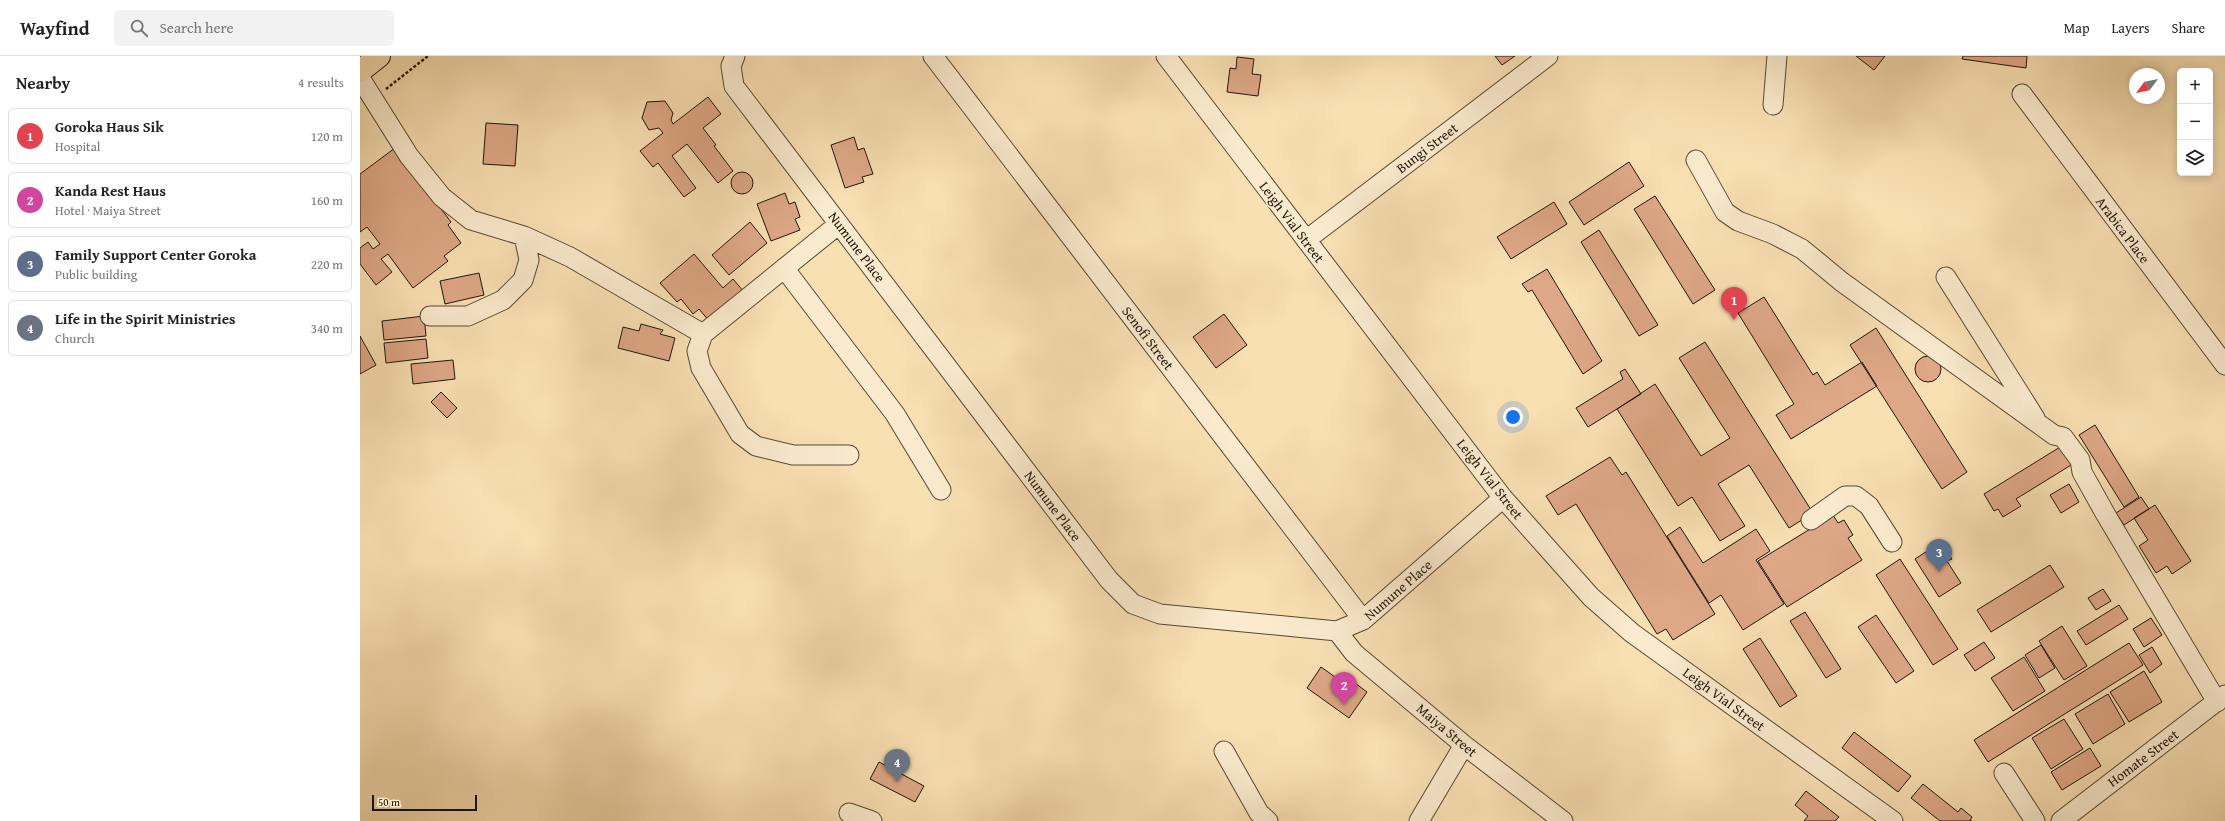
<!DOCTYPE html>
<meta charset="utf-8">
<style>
:root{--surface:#fff;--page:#f2f2f2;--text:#202124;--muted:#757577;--line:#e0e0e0;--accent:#8f2418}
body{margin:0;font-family:"Gentium Book Plus",serif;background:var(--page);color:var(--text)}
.controls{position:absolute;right:12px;top:12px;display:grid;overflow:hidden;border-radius:6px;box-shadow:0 2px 10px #0003}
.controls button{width:36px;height:36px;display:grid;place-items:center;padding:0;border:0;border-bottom:1px solid var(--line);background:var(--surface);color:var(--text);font:20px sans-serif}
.compass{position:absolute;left:1769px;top:12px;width:36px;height:36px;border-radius:50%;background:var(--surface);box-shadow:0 2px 10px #0003;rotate:238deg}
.scale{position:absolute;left:12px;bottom:10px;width:105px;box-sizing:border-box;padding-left:4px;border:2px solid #21150a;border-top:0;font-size:11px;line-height:14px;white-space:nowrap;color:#21150a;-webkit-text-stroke:3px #fbebce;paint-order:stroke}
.you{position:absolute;left:1153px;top:361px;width:14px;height:14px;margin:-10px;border:3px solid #fff;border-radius:50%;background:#1a73e8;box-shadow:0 0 0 6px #1a73e833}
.badge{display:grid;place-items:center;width:26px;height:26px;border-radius:50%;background:var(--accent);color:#fff;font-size:13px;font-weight:700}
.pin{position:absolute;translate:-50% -33px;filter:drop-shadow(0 1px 2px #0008)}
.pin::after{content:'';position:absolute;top:21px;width:14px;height:12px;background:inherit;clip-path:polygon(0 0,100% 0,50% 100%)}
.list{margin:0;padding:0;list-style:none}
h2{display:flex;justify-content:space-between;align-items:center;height:52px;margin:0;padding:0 16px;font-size:17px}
h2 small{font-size:13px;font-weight:400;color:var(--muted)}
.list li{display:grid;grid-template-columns:26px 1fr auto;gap:12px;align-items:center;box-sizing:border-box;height:56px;margin:0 8px 8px;padding:0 8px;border:1px solid var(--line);border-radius:6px}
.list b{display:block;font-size:15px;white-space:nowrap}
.list p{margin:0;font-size:13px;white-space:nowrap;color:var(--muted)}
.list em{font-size:13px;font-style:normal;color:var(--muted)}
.icon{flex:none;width:22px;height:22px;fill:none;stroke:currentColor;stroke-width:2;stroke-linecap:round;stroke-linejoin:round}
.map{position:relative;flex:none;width:1865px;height:765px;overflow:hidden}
header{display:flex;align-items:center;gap:24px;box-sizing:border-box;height:56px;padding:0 20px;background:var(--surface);border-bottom:1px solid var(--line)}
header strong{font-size:19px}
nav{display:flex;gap:22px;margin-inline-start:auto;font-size:14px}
.search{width:280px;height:36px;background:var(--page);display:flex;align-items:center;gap:10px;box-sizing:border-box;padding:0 14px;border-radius:6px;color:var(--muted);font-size:15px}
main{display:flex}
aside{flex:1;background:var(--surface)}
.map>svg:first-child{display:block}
.building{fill:#dea886;stroke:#21150a}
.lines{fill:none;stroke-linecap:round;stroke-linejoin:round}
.minor-casing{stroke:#574834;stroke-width:21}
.highway-casing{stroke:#21150a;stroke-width:24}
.path{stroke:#21150a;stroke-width:2.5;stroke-dasharray:3 2;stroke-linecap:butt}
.minor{stroke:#fbebce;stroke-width:19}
.highway{stroke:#f9e0b3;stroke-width:22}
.labels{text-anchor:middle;stroke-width:3.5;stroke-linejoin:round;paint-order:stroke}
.street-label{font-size:14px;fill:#21150a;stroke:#fbebce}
</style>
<header>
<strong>Wayfind</strong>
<div class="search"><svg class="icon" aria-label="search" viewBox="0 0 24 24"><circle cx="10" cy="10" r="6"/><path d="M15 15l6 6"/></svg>Search here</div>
<nav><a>Map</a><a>Layers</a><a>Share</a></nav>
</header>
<main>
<aside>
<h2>Nearby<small>4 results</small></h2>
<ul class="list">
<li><span class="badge" style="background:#e0444e">1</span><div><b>Goroka Haus Sik</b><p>Hospital</p></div><em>120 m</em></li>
<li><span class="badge" style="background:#d1479c">2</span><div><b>Kanda Rest Haus</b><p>Hotel · Maiya Street</p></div><em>160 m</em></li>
<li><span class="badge" style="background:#5c6f8a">3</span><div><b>Family Support Center Goroka</b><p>Public building</p></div><em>220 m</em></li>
<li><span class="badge" style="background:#6b7280">4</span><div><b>Life in the Spirit Ministries</b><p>Church</p></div><em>340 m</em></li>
</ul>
</aside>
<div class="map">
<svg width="1865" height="765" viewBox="0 0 1865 765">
<rect width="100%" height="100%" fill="#f9e0b3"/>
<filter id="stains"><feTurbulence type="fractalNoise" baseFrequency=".005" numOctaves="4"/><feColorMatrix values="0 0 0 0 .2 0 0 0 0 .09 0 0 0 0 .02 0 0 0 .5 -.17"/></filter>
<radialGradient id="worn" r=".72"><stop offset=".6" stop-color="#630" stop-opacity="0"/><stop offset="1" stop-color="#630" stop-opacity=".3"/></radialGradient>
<path class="building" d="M1135 0H1155L1142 9Z
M1496 0H1525L1514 14Z
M1603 0H1667L1666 12 1602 3Z
M877 1 894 3 892 18 901 19 898 40 867 36 870 12 876 13Z
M348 41 361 58 343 72 356 89 354 90 373 115 358 127 327 88 312 100 336 132 324 141 298 107 293 111 280 95 303 77 299 72 289 74 282 62 287 46 305 45 313 57 311 64 313 68Z
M126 67 158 69 155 110 123 108Z
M494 81 498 94 504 92 513 118 502 121 504 126 485 132 471 89Z
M35 92 91 166 88 169 101 187 84 200 88 205 53 232 28 198 21 203 32 216 16 229 0 208V192L8 186 13 193 20 188 7 171 0 176V118Z
M1269 106 1284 130 1224 169 1209 146Z
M371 127a11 11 0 1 1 22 0a11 11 0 1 1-22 0Z
M425 137 429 148 435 146 440 161 435 163 440 174 411 185 397 148Z
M1295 140 1355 234 1333 248 1274 153Z
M1194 146 1207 168 1151 203 1137 181Z
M390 166 407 187 369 219 352 199Z
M1239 174 1298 269 1279 280 1221 186Z
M334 198 363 232 373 223 384 236 350 266 339 253 333 258 321 243 317 246 300 227Z
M1187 213 1242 305 1223 318 1172 234 1168 236 1162 228Z
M119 217 124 239 85 248 80 225Z
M1404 241 1453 319 1457 316 1465 329 1502 306 1517 330 1431 383 1416 359 1434 348 1378 257Z
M864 258 887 289 856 312 833 281Z
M64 260 66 280 24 284 22 265Z
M281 268 303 274 300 278 315 282 309 305 258 292 263 271 279 275Z
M1516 272 1607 416 1582 433 1490 289Z
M0 280 16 309 0 318Z
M66 283 68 302 26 307 24 287Z
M1345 286 1453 457 1429 472 1389 409 1358 428 1385 470 1360 485 1332 441 1318 450 1257 353 1295 328 1341 400 1370 382 1319 302Z
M1555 313a13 13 0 1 1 26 0a13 13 0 1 1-26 0Z
M93 304 95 323 53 328 51 308Z
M1265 313 1281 338 1228 371 1216 352 1263 323 1260 316Z
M81 336 97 352 87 362 71 346Z
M1735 369 1779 441 1764 451 1719 379Z
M1705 388 1716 406 1656 443 1661 450 1643 461 1638 453 1634 455 1624 438Z
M1250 401 1262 419 1266 416 1355 558 1313 584 1306 573 1297 578 1216 448 1198 459 1186 440Z
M1709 428 1719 446 1701 457 1690 439Z
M1781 441 1789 453 1764 469 1756 457Z
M1795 449 1831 505 1812 518 1807 510 1796 517 1779 490 1788 484 1774 462Z
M1473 459 1478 467 1484 464 1493 479 1488 482 1502 504 1427 551 1398 505Z
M1320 471 1343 507 1396 473 1410 495 1396 504 1424 548 1383 574 1361 539 1349 547 1307 480Z
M1581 486 1592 503 1587 505 1601 527 1579 541 1555 503Z
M1540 503 1598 593 1573 609 1516 519Z
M1690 509 1704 531 1631 576 1617 554Z
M1743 533 1751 545 1736 554 1728 542Z
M1759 549 1768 563 1726 589 1717 575Z
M1445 556 1481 613 1466 622 1430 565Z
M1516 559 1554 615 1536 627 1498 571Z
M1791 562 1802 579 1784 591 1773 573Z
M1702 570 1727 610 1704 624 1679 585Z
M1400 582 1437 640 1420 651 1383 593Z
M1624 586 1635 602 1615 615 1604 599Z
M1769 587 1783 609 1628 706 1614 684Z
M1681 589 1695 612 1679 622 1665 599Z
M1792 591 1802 608 1790 617 1779 599Z
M1664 601 1685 635 1653 655 1631 622Z
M961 611 992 633 995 627 1007 636 989 662 947 632Z
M1784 615 1802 646 1769 666 1750 636Z
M1748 638 1765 668 1733 688 1715 658Z
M1704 663 1723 693 1691 713 1672 682Z
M1494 676 1551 720 1538 736 1482 692Z
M1730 692 1741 710 1702 734 1691 716Z
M519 706 564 730 555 746 510 723Z
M1563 728 1598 756 1601 752 1612 761 1610 764 1612 765H1580L1551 742Z
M1446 735 1479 761 1475 765H1444L1448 760 1435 749Z"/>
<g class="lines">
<g class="minor-casing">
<path id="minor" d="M375 0 371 10 374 30 749 524 773 548 800 558 977 575 1003 564 1143 442
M573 0 1003 564
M806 0 1143 442 1231 541 1272 577 1533 765
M0 22 49 100 82 141 111 164 164 180 210 201 343 278
M1662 38 1865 309
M1413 49 1417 0
M1336 104 1365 156 1378 165 1413 178 1442 193 1482 226 1694 379 1703 381 1720 404 1722 416 1746 459 1857 646
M479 168 343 278 337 295 341 312 380 378 396 390 433 399H489
M946 184 1188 0
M424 212 535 358 581 434
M1586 221 1675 362
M70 260H108L143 244 163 224 169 204 164 180
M1451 464 1485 440H1496L1509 450 1532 486
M977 575 994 597 1104 689 1203 765
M864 695 899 757 908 765
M1644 717 1675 765
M489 757 512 765
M1059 765 1104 689
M1701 765 1865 639"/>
</g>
<g class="highway-casing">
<path id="highway" d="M0 15 19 0"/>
</g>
<path class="path" d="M26 33 68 0"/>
<use href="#minor" class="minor"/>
<use href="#highway" class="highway"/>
</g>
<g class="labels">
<g class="street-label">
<text transform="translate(1067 92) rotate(-37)" y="5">Bungi Street</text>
<text transform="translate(932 166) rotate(53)" y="5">Leigh Vial Street</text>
<text transform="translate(1763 174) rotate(53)" y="5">Arabica Place</text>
<text transform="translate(497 191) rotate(53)" y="5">Numune Place</text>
<text transform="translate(788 282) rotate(53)" y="5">Senofi Street</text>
<text transform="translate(1130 423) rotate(52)" y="5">Leigh Vial Street</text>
<text transform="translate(693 450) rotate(53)" y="5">Numune Place</text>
<text transform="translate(1038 534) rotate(-41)" y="5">Numune Place</text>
<text transform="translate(1364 643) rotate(36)" y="5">Leigh Vial Street</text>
<text transform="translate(1087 674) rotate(40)" y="5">Maiya Street</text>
<text transform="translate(1783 702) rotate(-37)" y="5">Homate Street</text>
</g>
</g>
<rect width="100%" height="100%" filter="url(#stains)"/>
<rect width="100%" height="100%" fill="url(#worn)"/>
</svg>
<div class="controls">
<button>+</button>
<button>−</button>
<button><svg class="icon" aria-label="layers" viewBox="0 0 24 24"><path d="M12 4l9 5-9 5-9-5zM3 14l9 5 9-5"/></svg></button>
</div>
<svg class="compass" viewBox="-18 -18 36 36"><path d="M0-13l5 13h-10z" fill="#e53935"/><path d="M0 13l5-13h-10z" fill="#757577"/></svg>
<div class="scale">50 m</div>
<div class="you"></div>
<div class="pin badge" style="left:1374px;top:264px;background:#e0444e">1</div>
<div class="pin badge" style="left:984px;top:649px;background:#d1479c">2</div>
<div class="pin badge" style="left:1579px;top:516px;background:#5c6f8a">3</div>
<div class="pin badge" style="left:537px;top:726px;background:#6b7280">4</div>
</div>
</main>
